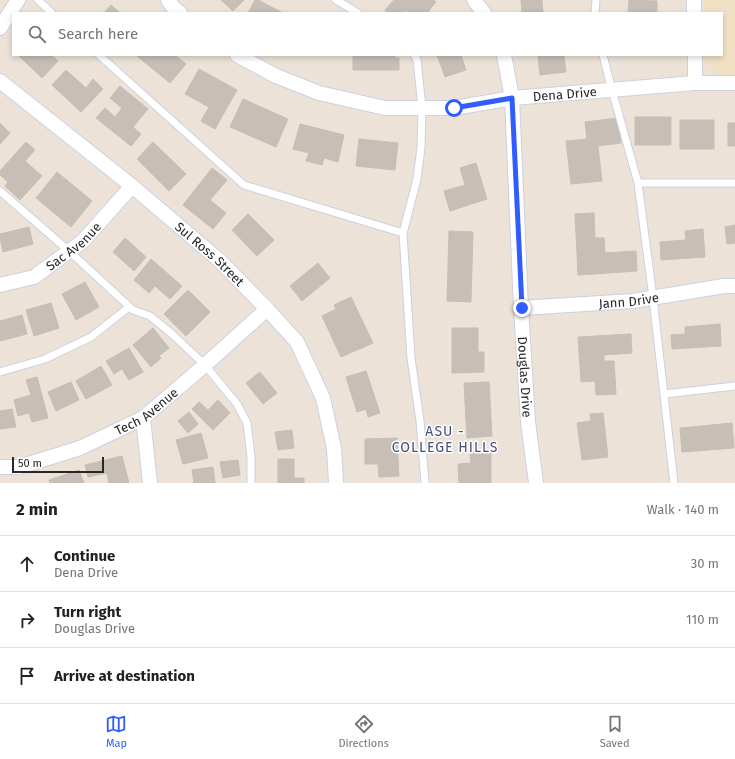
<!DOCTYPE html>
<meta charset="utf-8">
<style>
:root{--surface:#fff;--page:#f2f2f2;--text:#202124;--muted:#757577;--line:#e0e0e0;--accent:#315cff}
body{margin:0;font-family:"Fira Sans",sans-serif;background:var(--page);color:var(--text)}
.scale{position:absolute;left:12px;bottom:10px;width:92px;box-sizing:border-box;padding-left:4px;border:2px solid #272727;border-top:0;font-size:11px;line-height:14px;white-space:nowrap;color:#272727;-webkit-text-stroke:3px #fff;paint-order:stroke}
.stop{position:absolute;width:12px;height:12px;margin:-9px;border:3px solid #315cff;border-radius:50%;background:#fff}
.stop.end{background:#315cff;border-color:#fff;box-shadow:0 1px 4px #0008}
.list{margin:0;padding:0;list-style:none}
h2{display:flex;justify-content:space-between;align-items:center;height:52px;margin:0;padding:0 16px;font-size:17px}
h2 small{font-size:13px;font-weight:400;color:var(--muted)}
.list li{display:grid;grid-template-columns:26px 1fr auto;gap:12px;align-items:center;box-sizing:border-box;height:56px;padding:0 16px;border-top:1px solid var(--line)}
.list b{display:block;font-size:15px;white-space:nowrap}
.list p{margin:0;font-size:13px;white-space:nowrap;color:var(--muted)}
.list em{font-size:13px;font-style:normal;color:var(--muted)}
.icon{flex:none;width:22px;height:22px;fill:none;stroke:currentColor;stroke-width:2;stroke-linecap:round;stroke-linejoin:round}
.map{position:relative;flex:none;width:735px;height:483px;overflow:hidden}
.search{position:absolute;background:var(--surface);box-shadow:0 2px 6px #0003;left:12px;right:12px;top:12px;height:44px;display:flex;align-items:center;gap:10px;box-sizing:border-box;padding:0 14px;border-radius:0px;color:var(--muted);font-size:15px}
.sheet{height:220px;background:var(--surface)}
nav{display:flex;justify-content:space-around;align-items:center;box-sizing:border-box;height:56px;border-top:1px solid var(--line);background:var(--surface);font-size:11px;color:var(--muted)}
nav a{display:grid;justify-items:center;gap:2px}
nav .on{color:var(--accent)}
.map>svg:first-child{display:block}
.education{fill:#f0e1c4}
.building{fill:#c7bfb7;stroke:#c7bfb1}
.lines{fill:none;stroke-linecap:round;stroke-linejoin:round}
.lane-casing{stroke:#ccd1e2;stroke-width:9}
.street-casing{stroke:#ccd1e2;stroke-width:16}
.lane{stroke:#fff;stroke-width:7}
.street{stroke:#fff;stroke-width:14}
.route{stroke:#315cff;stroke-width:5}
.labels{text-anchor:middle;stroke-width:3;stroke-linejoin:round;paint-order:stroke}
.street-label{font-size:13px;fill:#272727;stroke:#fff}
.neighbourhood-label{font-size:14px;letter-spacing:1px;fill:#444f7b;stroke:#fff}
</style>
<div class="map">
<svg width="735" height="483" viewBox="0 0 735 483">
<rect width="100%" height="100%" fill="#ece2d7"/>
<path class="education" d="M704 0H735V76H727L717 73 711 69 707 63 704 57V55H722V13H704Z"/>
<path class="building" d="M221 0H244L233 11Z
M255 0H258L283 13H248Z
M394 0H434L436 2 427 13H410L406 10 404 13H388L385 10Z
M521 0H542L543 13H522Z
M629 0 657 1V13H628Z
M111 5 120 13H104Z
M18 55H51L58 61 42 78Z
M137 55H175L186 64 170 83 137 56Z
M353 55H395V58H399V70H353Z
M437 55H461L466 70 445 77Z
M538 55H564L566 72 540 75Z
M199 69 237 90 215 129 201 121 209 107 185 94Z
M66 70 86 88 93 79 103 89 81 112 52 85Z
M120 86 148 109 133 127 141 134 131 146 96 118 105 108 115 117 122 108 110 98Z
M243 99 288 119 276 147 230 127Z
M635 117H671V145H635Z
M618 118 621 143 598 146 602 181 571 184 566 141 587 139 585 122Z
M680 120H714V149H680Z
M0 123 10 133 0 144Z
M728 123H735V146H728Z
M300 124 344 135 338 162 324 158 322 165 306 161 309 153 293 149Z
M359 139 398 143 395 170 356 166Z
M26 142 35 150 25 161 42 176 20 200 5 186 8 182 0 175V171Z
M153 142 186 174 169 191 137 159Z
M476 163 487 199 450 211 444 191 465 185 460 168Z
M212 168 227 180 210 200 226 213 213 229 183 205Z
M57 172 92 201 71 227 36 198Z
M594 213 595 238H604L605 253 636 251 637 271 578 275 575 214Z
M248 214 274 240 257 256 232 230Z
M735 225V243L727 244 725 227Z
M29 227 33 244 3 252 0 238V234Z
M703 229 705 257 661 260 660 242 686 240 685 231Z
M449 231 473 232 471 302 447 301Z
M125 238 146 257 134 271 113 252Z
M151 259 182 286 170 299 155 286 149 293 134 280Z
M318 263 330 278 302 301 290 286Z
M85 282 99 307 76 320 62 294Z
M188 290 210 312 186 336 164 314Z
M351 297 373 343 341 357 322 316 336 309 334 305Z
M51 303 59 328 34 336 26 310Z
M22 315 27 334 0 341V321Z
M720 324 721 346 672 349 671 335 685 334V327Z
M153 328 169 348 159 356 161 358 151 367 133 345Z
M452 328H478V352H484V372L452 373Z
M631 334 632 353 604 355V361H614L616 394 596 395 595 381 581 382 578 337Z
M129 348 143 372 129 380 122 369 114 374 106 361Z
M101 366 112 385 86 399 76 381Z
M366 371 380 413 368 417 366 409 357 412 346 377Z
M260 372 277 393 263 404 246 383Z
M37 377 48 418 32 422 29 413 18 416 14 400 31 395 26 380Z
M71 382 79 400 56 411 48 392Z
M489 382 492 436 467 438 464 383Z
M218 400 230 413 213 430 192 409 199 402 208 410Z
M12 409 16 427 0 429V411Z
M189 412 198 424 188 433 178 421Z
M603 413 608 457 582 460 577 423 591 421 590 414Z
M732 423 734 448 682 452 680 428Z
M292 430 294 448 278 450 275 432Z
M201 433 208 458 183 464 176 440Z
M397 438 399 476 379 477 378 464H365V439Z
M470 452H491V483H459L458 464 471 463Z
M122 456 129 483H109L107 473 88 477 85 465Z
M278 459H294V478H304V483H278Z
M238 460 240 475 223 478 220 462Z
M213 467 215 483H194L192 470Z
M79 470 84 483H50L49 480Z"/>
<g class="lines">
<g class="lane-casing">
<path id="lane" d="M38 0 52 13
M336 0 358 13
M595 13 596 0
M99 55 244 185 403 233
M414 55 417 59 422 108 421 148 417 179 403 233 411 358 420 421 425 483
M603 55 612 90 638 183 653 298 674 483
M638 183H735
M0 191 69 251 133 310 150 316 172 334 205 365 237 404 247 423 251 457V483
M0 372 45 359 91 337 129 307
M664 394 735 386"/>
</g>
<g class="street-casing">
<g id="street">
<path d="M168 0 174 8 180 13"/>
<path d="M474 0 484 13"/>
<path d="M694 0V13"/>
<path d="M0 28 18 0"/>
<path id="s1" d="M237 55 276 76 319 93 385 108H454L512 98 695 83H735"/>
<path id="s2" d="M504 55 512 98 521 308 528 422 536 483"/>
<path d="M695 55V83"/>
<path id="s3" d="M0 81 132 186 219 260 267 309 297 342 323 398 334 448 336 483"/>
<path id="s4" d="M0 285 34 277 83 241 132 186"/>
<path id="s5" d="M521 308 633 301 724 286H735"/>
<path d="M143 418 150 483"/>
<path id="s6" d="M0 467H19L80 448 143 418 205 365 267 309"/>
</g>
</g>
<use href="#lane" class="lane"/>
<use href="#street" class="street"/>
</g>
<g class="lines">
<path class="route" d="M454 108 512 98 522 308"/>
</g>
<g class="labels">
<g class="street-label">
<text dy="5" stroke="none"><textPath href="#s1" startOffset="339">Dena Drive</textPath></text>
<text dy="5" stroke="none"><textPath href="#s4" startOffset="85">Sac Avenue</textPath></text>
<text dy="5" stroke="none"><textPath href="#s3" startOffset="272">Sul Ross Street</textPath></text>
<text dy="5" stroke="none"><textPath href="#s5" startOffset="108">Jann Drive</textPath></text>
<text dy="5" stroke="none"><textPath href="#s2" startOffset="323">Douglas Drive</textPath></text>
<text dy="5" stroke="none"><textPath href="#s6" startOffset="159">Tech Avenue</textPath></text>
</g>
<g class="neighbourhood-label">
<text x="445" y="436">ASU -<tspan x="445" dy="16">COLLEGE HILLS</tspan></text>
</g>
</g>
</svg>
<div class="scale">50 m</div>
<div class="stop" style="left:454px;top:108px"></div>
<div class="stop end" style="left:522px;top:308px"></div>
<div class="search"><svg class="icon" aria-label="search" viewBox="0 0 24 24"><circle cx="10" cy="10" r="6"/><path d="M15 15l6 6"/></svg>Search here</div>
</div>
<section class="sheet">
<h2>2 min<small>Walk · 140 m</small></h2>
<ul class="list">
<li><svg class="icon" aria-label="ahead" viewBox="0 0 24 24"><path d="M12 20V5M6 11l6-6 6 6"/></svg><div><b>Continue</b><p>Dena Drive</p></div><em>30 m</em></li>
<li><svg class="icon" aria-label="right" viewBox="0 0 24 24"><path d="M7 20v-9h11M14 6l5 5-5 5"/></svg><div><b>Turn right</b><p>Douglas Drive</p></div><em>110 m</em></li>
<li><svg class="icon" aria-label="arrive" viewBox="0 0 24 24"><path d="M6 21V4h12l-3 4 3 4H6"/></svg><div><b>Arrive at destination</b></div></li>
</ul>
</section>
<nav>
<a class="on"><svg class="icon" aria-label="map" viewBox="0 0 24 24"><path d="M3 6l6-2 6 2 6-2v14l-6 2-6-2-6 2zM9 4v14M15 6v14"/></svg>Map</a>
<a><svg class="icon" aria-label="directions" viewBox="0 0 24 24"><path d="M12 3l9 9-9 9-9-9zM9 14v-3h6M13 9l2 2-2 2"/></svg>Directions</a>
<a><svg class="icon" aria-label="saved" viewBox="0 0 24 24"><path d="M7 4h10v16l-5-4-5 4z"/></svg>Saved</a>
</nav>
